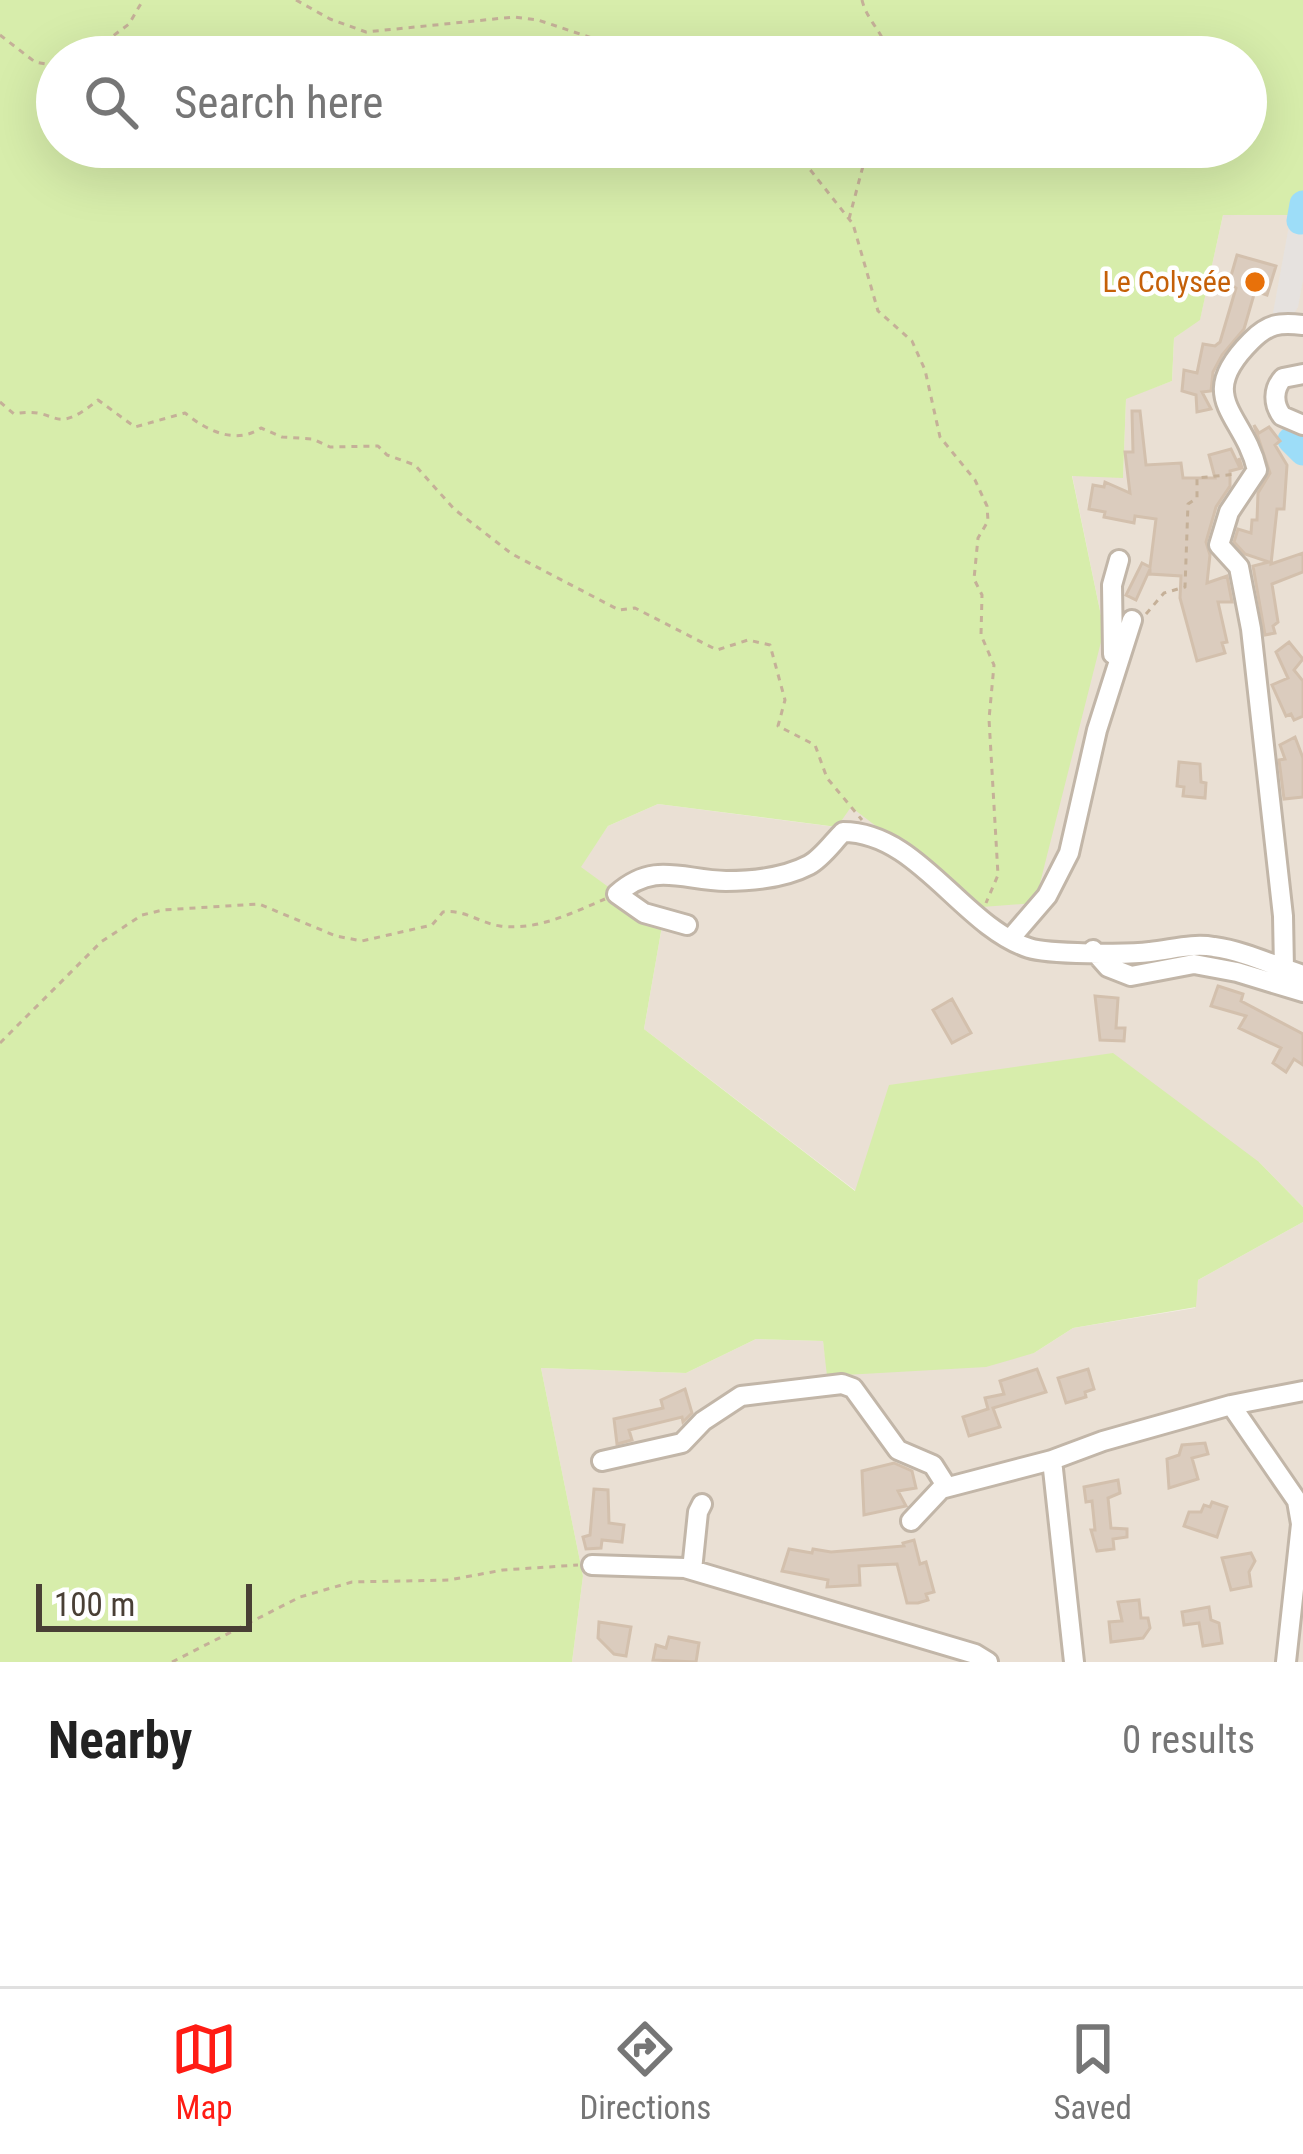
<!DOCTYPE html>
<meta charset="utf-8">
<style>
:root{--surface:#fff;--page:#f2f2f2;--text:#222;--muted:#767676;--line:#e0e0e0;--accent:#ff1c14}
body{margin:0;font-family:"Roboto Condensed",sans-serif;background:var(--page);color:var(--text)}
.scale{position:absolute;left:36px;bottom:30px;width:216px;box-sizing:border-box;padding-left:12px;border:6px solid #493f35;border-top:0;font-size:33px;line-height:42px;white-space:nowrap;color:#493f35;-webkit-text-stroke:9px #fff;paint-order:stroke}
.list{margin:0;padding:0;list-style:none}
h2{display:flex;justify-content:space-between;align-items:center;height:156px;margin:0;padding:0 48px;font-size:51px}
h2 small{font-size:39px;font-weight:400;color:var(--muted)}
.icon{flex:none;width:66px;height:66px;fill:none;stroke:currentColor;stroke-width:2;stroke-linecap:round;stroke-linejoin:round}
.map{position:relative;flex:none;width:1303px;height:1662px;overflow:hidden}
.search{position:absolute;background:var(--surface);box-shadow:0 12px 48px #0002;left:36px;right:36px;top:36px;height:132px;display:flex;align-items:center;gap:30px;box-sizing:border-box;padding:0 42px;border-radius:66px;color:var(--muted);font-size:45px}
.sheet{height:324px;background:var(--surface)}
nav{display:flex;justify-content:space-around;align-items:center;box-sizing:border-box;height:168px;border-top:3px solid var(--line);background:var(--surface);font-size:33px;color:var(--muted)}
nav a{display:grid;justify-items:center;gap:6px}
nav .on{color:var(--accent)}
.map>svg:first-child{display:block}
.residential{fill:#eae0d4}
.green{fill:#d7edab;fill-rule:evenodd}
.parking{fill:#e6e2df}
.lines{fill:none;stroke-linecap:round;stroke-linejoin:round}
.river{stroke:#9dddf8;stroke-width:27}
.building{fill:#dbccbe;stroke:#d3c0ad;stroke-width:3}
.minor-casing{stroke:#c2b6a8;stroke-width:24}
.path{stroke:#c5b098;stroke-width:3;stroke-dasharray:6 6;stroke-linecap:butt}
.minor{stroke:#fff;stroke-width:18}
.food-dot{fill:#e8710a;stroke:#fff;stroke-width:4.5}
.labels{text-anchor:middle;stroke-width:9;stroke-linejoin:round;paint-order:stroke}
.food-label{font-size:30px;fill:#c56008;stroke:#fff;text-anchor:end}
</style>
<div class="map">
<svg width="1303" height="1662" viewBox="0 0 1303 1662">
<rect width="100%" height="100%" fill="#f5efe7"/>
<path class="residential" d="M1223 215H1303V1207L1259 1162 856 1191 644 1029 662 926 580 867 608 826 658 804 836 827 851 806 982 907 1104 630 1072 475 1123 477 1126 398 1172 381 1174 338 1200 319Z
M1303 1222V1662H572L583 1576 541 1368 686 1373 756 1339 823 1341 828 1376 1034 1353 1073 1328 1195 1308 1198 1280Z"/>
<path class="green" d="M0 0H1303V215H1223L1200 320 1174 338 1172 381 1126 399 1123 478 1072 476 1104 630 1035 903 982 907 851 807 837 827 658 804 608 826 581 867 662 926 644 1029 855 1191 889 1085 1113 1053 1259 1162 1303 1207V1222L1198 1280 1196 1307 1073 1328 1034 1353 986 1367 827 1376 823 1341 756 1339 686 1373 541 1368 583 1576 572 1662H0ZM57 57H1246V147H57Z"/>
<path class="parking" d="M1290 220 1303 223V280L1298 307 1295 312 1283 314 1273 313Z"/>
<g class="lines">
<path class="river" d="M1300 221 1303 204
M1291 440 1303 452"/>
</g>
<path class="building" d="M1237 255 1276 266 1267 295 1255 291 1244 329 1222 355 1213 372 1211 391 1202 392 1211 409 1197 412 1196 395 1182 391 1184 370 1197 373 1203 344 1215 346 1220 342 1236 288 1229 283Z
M1132 411H1140L1146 465 1181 463 1183 478H1215L1209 455 1231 449 1240 468 1239 458 1242 468 1230 471V486L1216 507 1206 542 1210 555 1207 583 1227 576 1232 602H1218L1227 642 1222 643 1225 653 1197 661 1180 598 1181 576 1150 574V569L1136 600 1126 595 1142 563 1150 567 1156 519 1135 516 1134 523 1104 517 1105 512 1089 509 1093 485 1104 487 1105 482 1130 493 1125 452H1133Z
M1254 425 1259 433 1269 427 1280 441 1275 445 1287 465 1284 509H1277L1271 564 1303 553V572L1272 584 1278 622 1273 626 1275 633 1265 635 1253 566 1269 562 1245 554 1234 542 1238 529 1251 533 1252 520H1257L1258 493 1270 473Z
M1289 642 1303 659 1294 670 1303 681V716L1294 720 1291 714 1286 716 1272 685 1288 678 1276 652Z
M1295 737 1303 758V797L1284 799 1279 760 1285 759 1280 745Z
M1179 762 1200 764 1201 782 1206 783 1205 798 1183 796 1184 787 1177 786Z
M1218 986 1243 994 1241 1001 1303 1034V1065L1294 1059 1286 1072 1273 1063 1281 1048 1239 1028 1246 1016 1211 1006Z
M1095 996 1118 998 1116 1028H1125L1124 1041 1100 1040Z
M952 999 971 1033 952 1043 933 1010Z
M1037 1369 1046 1392 993 1408 1000 1427 969 1436 963 1417 988 1409 985 1398 1004 1394 1000 1381Z
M1088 1369 1094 1389 1085 1392 1086 1397 1066 1403 1058 1378Z
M685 1389 692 1413 683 1422 682 1417 629 1430 632 1440 617 1444 614 1419 663 1408 661 1400Z
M1205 1443 1208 1454 1192 1458 1198 1479 1169 1488 1167 1459 1179 1455 1182 1445Z
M894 1463 912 1471 916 1488 898 1491 906 1506 864 1515 862 1471Z
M1118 1480 1120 1493 1108 1498 1111 1528 1127 1529V1537L1113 1539 1114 1549 1097 1551 1091 1530H1095L1092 1501 1086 1502 1084 1487Z
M594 1489 608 1490 609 1523 624 1525 622 1542 602 1540 601 1548 586 1549 583 1537 590 1535Z
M1212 1502 1227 1507 1217 1537 1184 1526 1189 1512H1201L1204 1505 1210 1507Z
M914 1540 920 1564 926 1562 934 1592 926 1594 928 1600 918 1603H907L897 1564 859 1566 860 1585 827 1587 828 1580 782 1571 789 1549 812 1553 813 1549 831 1552 904 1546 903 1543Z
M1251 1553 1255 1561 1249 1572 1251 1586 1231 1590 1222 1558Z
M1139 1600 1141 1618H1148L1150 1628 1143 1638 1111 1642 1109 1622 1122 1621 1118 1602Z
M1209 1607 1211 1620 1219 1623 1222 1643 1203 1646 1199 1623 1184 1625 1182 1612Z
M599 1622 631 1627 626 1656 614 1654 598 1638Z
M669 1637 699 1643 696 1662 653 1660 656 1645 666 1648Z"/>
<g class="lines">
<g class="minor-casing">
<path id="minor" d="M1303 374 1283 378C1273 389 1273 404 1282 416L1303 425
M1113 654 1112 585 1119 560
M687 925 644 913 617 894C654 861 682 880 726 881 753 881 784 878 809 865 822 858 833 842 843 832 918 832 962 926 1029 948 1047 954 1128 955 1150 952 1171 950 1192 943 1214 947 1244 951 1275 966 1303 975
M1010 939 1047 896 1069 853 1097 730 1132 620
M1093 950 1108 967 1131 976 1194 964 1237 972 1303 992
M1284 969 1283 916 1251 629 1239 567 1219 545 1229 512 1257 470C1244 413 1193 399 1251 341 1268 324 1279 322 1303 325
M1231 1405 1297 1501 1301 1524 1286 1662
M1052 1460 1074 1662
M602 1461 682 1443 703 1421 741 1396 842 1384 853 1388 898 1450 933 1465 947 1487
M911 1521 941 1489 1052 1460 1103 1441 1231 1405 1303 1391
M592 1565 685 1568 975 1654 988 1662
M692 1570 698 1512 702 1504"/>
</g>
<path class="path" d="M296 0 330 19 366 32 514 17 538 20 649 57
M862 0C867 22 887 35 888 57
M0 35 35 62 57 66
M85 57 129 24 143 0
M805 147 808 167 853 224 878 311 912 341 925 370 940 437 975 480 987 506 988 521 978 538 974 579 982 595 981 635 994 665 989 719 998 875 986 903
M849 219 868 147
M0 402 14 414C60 405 50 439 98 400L135 427 185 413C207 431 236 445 261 428L282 437 313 439 330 447 378 446 387 455 415 465 454 509 512 554 619 610 635 608 717 650 748 640 770 645 785 700 778 726 815 745 827 778 862 820
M1146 614 1164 593 1185 587 1188 504 1197 498V478L1237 474
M0 1043 101 942 142 915 163 910 259 904 336 936 362 941 432 925 443 912C465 909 479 923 500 926 537 931 572 913 605 899
M172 1662 300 1597 352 1582 449 1580 503 1570 578 1565"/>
<use href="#minor" class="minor"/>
</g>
<circle class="food-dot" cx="1255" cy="282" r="12"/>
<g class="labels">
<g class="food-label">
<text x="1231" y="292">Le Colysée</text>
</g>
</g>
</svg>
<div class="scale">100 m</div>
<div class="search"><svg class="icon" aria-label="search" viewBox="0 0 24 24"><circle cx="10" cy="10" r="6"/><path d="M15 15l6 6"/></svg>Search here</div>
</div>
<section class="sheet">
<h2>Nearby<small>0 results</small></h2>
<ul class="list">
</ul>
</section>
<nav>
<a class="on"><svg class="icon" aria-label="map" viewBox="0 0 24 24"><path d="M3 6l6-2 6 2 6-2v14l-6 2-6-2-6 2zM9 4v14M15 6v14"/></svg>Map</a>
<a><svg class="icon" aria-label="directions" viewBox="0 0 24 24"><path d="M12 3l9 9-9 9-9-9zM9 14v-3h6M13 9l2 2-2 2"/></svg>Directions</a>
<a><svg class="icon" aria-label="saved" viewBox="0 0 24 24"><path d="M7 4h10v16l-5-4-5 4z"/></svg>Saved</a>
</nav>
